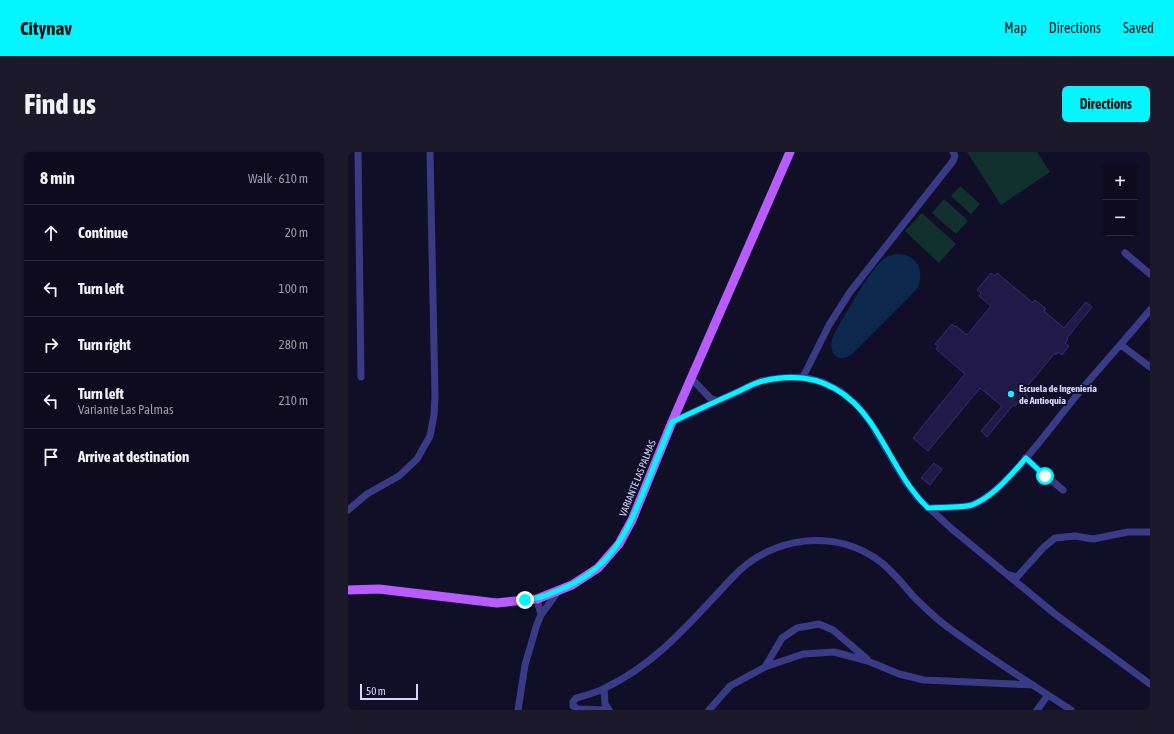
<!DOCTYPE html>
<meta charset="utf-8">
<style>
:root{--surface:#0d0b1d;--page:#1b192a;--text:#f1f3f6;--muted:#9a9ba4;--line:#2d2b3b;--accent:#01f6ff}
body{margin:0;font-family:"Asap Condensed",sans-serif;background:var(--page);color:var(--text)}
.controls{position:absolute;right:12px;top:12px;display:grid;overflow:hidden;border-radius:6px;box-shadow:0 1px 3px #0004}
.controls button{width:36px;height:36px;display:grid;place-items:center;padding:0;border:0;border-bottom:1px solid var(--line);background:var(--surface);color:var(--text);font:20px sans-serif}
.scale{position:absolute;left:12px;bottom:10px;width:58px;box-sizing:border-box;padding-left:4px;border:2px solid #d7d5ff;border-top:0;font-size:11px;line-height:14px;white-space:nowrap;color:#d7d5ff;-webkit-text-stroke:3px #110f27;paint-order:stroke}
.stop{position:absolute;width:12px;height:12px;margin:-9px;border:3px solid #01f6ff;border-radius:50%;background:#fff}
.stop.end{background:#01f6ff;border-color:#fff;box-shadow:0 1px 4px #0008}
.list{margin:0;padding:0;list-style:none}
h2{display:flex;justify-content:space-between;align-items:center;height:52px;margin:0;padding:0 16px;font-size:17px}
h2 small{font-size:13px;font-weight:400;color:var(--muted)}
.list li{display:grid;grid-template-columns:26px 1fr auto;gap:12px;align-items:center;box-sizing:border-box;height:56px;padding:0 16px;border-top:1px solid var(--line)}
.list b{display:block;font-size:15px;white-space:nowrap}
.list p{margin:0;font-size:13px;white-space:nowrap;color:var(--muted)}
.list em{font-size:13px;font-style:normal;color:var(--muted)}
.icon{flex:none;width:22px;height:22px;fill:none;stroke:currentColor;stroke-width:2;stroke-linecap:round;stroke-linejoin:round}
.map{position:relative;flex:none;width:802px;height:558px;overflow:hidden;border-radius:6px}
header{display:flex;align-items:center;gap:24px;box-sizing:border-box;height:56px;padding:0 20px;background:var(--accent);color:#111}
header strong{font-size:19px}
nav{display:flex;gap:22px;margin-inline-start:auto;font-size:14px}
.intro{display:flex;align-items:center;justify-content:space-between;box-sizing:border-box;height:96px;padding:0 24px}
h1{margin:0;font-size:28px}
.button{padding:10px 18px;border-radius:6px;background:var(--accent);color:#111;font-size:14px;font-weight:700}
main{display:flex;gap:24px;padding:0 24px}
aside{flex:1;background:var(--surface);border-radius:6px;box-shadow:0 1px 3px #0004}
.map>svg:first-child{display:block}
.green{fill:#12312e}
.water{fill:#0d294d}
.building{fill:#211a49;stroke:#362c75}
.lines{fill:none;stroke-linecap:round;stroke-linejoin:round}
.minor{stroke:#393b87;stroke-width:7}
.major{stroke:#b85cff;stroke-width:9}
.route{stroke:#01f6ff;stroke-width:5}
.poi-dot{fill:#01f6ff;stroke:#110f27;stroke-width:1.5}
.labels{text-anchor:middle;stroke-width:4;stroke-linejoin:round;paint-order:stroke}
.poi-label{font-size:10px;font-weight:bold;fill:#d7d5ff;stroke:#110f27;text-anchor:start}
.street-label{font-size:10px;fill:#d7d5ff;stroke:#110f27}
</style>
<header>
<strong>Citynav</strong>
<nav><a>Map</a><a>Directions</a><a>Saved</a></nav>
</header>
<div class="intro"><h1>Find us</h1><a class="button">Directions</a></div>
<main>
<aside>
<h2>8 min<small>Walk · 610 m</small></h2>
<ul class="list">
<li><svg class="icon" aria-label="ahead" viewBox="0 0 24 24"><path d="M12 20V5M6 11l6-6 6 6"/></svg><div><b>Continue</b></div><em>20 m</em></li>
<li><svg class="icon" aria-label="left" viewBox="0 0 24 24"><path d="M17 20v-9H6M10 6l-5 5 5 5"/></svg><div><b>Turn left</b></div><em>100 m</em></li>
<li><svg class="icon" aria-label="right" viewBox="0 0 24 24"><path d="M7 20v-9h11M14 6l5 5-5 5"/></svg><div><b>Turn right</b></div><em>280 m</em></li>
<li><svg class="icon" aria-label="left" viewBox="0 0 24 24"><path d="M17 20v-9H6M10 6l-5 5 5 5"/></svg><div><b>Turn left</b><p>Variante Las Palmas</p></div><em>210 m</em></li>
<li><svg class="icon" aria-label="arrive" viewBox="0 0 24 24"><path d="M6 21V4h12l-3 4 3 4H6"/></svg><div><b>Arrive at destination</b></div></li>
</ul>
</aside>
<div class="map">
<svg width="802" height="558" viewBox="0 0 802 558">
<rect width="100%" height="100%" fill="#110f27"/>
<path class="green" d="M619 0H689L702 20 653 53Z
M612 34 632 52 623 62 603 44Z
M596 47 620 69 608 82 584 61Z
M574 61 608 92 591 111 557 79Z"/>
<path class="water" d="M549 102C569 102 578 119 569 137L504 202C487 214 479 197 486 182 497 164 523 113 540 104 542 103 546 103 549 102Z"/>
<path class="building" d="M643 121 647 124 649 121 685 151 687 148 698 157 696 159 716 176 738 150 744 155 719 186 720 187 717 191 721 194 714 203 710 200 708 203 707 201 677 237 679 239 677 242 680 245 673 254 669 251 667 254 665 253 639 285 633 279 654 254 632 236 580 299 565 286 617 222 588 197 590 194 587 192 604 172 607 175 608 174 619 183 643 154 631 144 633 141 629 138Z
M586 311 594 317 582 333 573 326Z"/>
<g class="lines">
<path class="minor" d="M10 0 13 225
M777 101 802 122
M773 193 802 215
M455 225 481 173 502 140 605 9 607 4 605 0
M343 226 362 246 369 249
M324 270 413 229 432 226 455 225 474 230 492 239 510 254 522 270 557 329 570 346 604 377 707 462 802 532
M677 306 715 338
M580 356C591 355 613 356 623 353 655 344 706 270 729 243 753 214 778 187 802 158
M0 358 19 342 51 324 69 307 82 284 86 263 87 244 82 0
M661 423 669 425 696 395 707 386 727 384 745 387 780 380H802
M189 447 193 463
M417 515 434 486 449 476 471 472 485 478 519 507
M256 537 257 552 261 558
M170 558 177 513 189 472 193 463 211 438
M260 558 230 557 225 554V550L228 546C238 543 248 541 257 536 310 511 345 467 385 425 423 384 488 375 534 411 546 421 555 432 565 444 576 455 588 467 601 476 640 505 682 531 723 558
M361 558 382 534 417 515 455 502 486 500 520 509 551 522 576 528 685 533
M689 558 700 543"/>
<path class="major" d="M0 438 31 437 149 451 177 448 189 447 224 433 250 416 271 392 284 368 324 270 442 0"/>
</g>
<g class="lines">
<path class="route" d="M177 448C189 447 198 444 209 439 262 418 277 385 297 336 306 314 315 292 324 270 345 260 366 250 387 241 396 237 405 231 415 229 460 218 496 232 523 271 542 299 555 332 580 356 591 355 614 356 624 353 646 344 662 324 678 306L697 324"/>
</g>
<circle class="poi-dot" cx="663" cy="242" r="4"/>
<g class="labels">
<g class="poi-label">
<text x="671" y="240">Escuela de Ingeniería<tspan x="671" dy="12">de Antioquia</tspan></text>
</g>
<g class="street-label">
<text transform="translate(289 326) rotate(-68)" y="4">VARIANTE LAS PALMAS</text>
</g>
</g>
</svg>
<div class="controls">
<button>+</button>
<button>−</button>
</div>
<div class="scale">50 m</div>
<div class="stop" style="left:697px;top:324px"></div>
<div class="stop end" style="left:177px;top:448px"></div>
</div>
</main>
